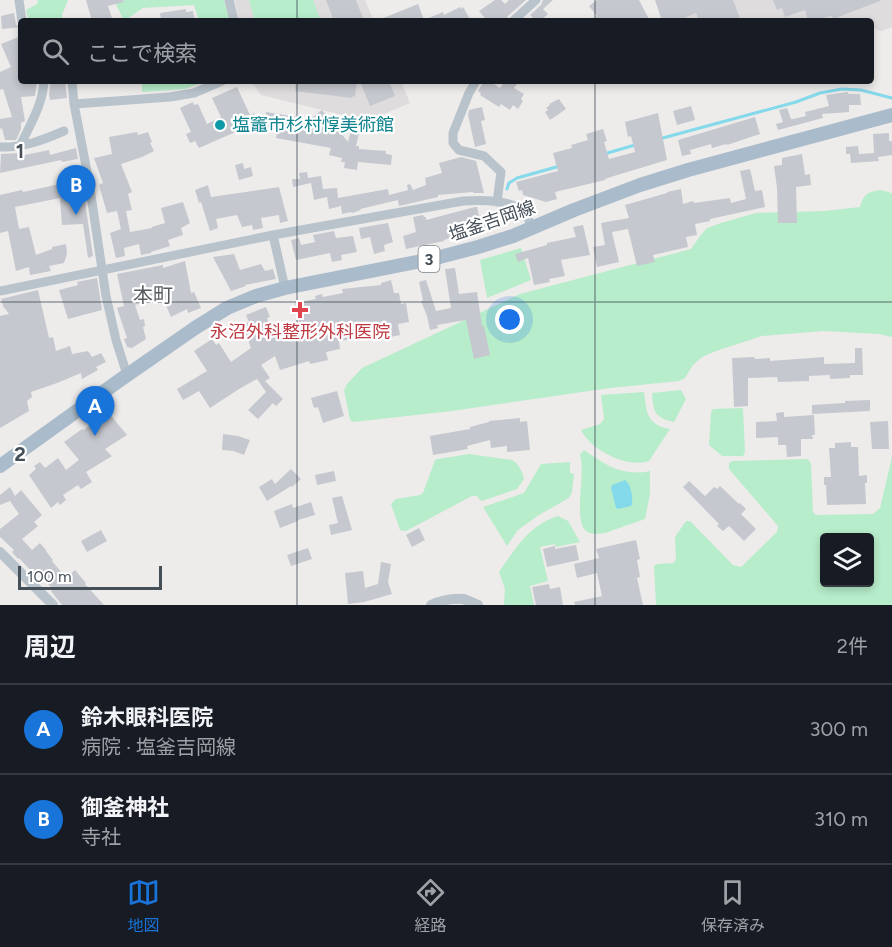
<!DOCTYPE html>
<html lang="ja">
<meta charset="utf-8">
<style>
:root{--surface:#171b24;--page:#20242c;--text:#f1f3f6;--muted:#9ea1a6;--line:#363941;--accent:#1974da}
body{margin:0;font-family:Figtree,"Noto Sans JP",sans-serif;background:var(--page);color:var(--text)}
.controls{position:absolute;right:18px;bottom:18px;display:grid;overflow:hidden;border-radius:6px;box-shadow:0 3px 9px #0003}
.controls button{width:54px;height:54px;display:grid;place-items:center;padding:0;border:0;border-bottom:2px solid var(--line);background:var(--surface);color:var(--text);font:30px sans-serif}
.scale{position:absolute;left:18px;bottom:15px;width:144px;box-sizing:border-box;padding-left:6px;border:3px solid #444f58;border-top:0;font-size:16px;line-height:21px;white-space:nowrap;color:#444f58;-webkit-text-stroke:4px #fff;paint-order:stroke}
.you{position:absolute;left:510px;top:320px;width:21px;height:21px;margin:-15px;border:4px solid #fff;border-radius:50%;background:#1a73e8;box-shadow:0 0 0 9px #1a73e833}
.badge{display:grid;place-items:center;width:39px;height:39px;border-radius:50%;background:var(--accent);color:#fff;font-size:20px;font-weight:700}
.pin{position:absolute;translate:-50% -50px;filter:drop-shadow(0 2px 3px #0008)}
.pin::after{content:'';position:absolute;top:32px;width:21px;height:18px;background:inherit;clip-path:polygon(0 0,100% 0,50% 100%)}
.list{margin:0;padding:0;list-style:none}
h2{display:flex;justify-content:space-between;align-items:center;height:78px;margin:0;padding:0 24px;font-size:26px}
h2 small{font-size:20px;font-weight:400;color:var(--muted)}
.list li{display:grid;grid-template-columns:39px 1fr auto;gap:18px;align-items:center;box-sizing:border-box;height:90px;padding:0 24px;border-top:2px solid var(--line)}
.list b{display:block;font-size:22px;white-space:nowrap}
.list p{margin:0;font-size:20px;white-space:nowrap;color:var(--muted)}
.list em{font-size:20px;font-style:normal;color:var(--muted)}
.icon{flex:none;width:33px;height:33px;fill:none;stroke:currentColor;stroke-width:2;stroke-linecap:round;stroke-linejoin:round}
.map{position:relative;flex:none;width:892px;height:605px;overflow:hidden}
.search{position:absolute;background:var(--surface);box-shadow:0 3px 9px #0003;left:18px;right:18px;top:18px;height:66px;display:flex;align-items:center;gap:15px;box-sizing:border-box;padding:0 21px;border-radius:6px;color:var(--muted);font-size:22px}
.sheet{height:258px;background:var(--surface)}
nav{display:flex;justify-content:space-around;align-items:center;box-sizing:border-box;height:84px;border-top:2px solid var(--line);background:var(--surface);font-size:16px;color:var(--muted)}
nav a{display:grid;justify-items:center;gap:3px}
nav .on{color:var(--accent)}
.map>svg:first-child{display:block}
.education{fill:#dfdcdd}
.green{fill:#b7edca;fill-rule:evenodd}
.water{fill:#84d9eb}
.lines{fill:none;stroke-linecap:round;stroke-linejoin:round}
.stream{stroke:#84d9eb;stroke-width:3}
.building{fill:#c5c8ce}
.minor{stroke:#b9c3cb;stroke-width:9}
.tertiary{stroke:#b9c3cb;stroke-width:10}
.primary{stroke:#aabccb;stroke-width:14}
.grid{fill:none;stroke:#444f58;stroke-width:1.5;stroke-opacity:0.55}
.culture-dot{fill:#0f9aa8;stroke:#fff;stroke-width:2}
.health-dot{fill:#e0444e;stroke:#fff;stroke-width:2}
.labels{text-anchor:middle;stroke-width:4.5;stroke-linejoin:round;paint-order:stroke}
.shield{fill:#fff;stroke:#7c848a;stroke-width:1.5}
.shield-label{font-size:16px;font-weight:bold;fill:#444f58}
.culture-label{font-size:18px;fill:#0d838f;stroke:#fff;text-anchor:start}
.street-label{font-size:18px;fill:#444f58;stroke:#fff}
.health-label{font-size:18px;fill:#be3a42;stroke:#fff}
.neighbourhood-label{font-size:20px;fill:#585c60;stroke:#fff}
.grid-label{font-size:20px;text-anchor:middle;font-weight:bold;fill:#444f58;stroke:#fff;stroke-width:4.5;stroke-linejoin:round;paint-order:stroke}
</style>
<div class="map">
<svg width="892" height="605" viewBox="0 0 892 605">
<rect width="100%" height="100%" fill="#eeebeb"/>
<path class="education" d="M234 0H365L374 21H239Z
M676 0H892V27L881 31 871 27V21H685Z
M251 81H401L410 103 367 121 261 95Z"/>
<path class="green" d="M38 0H68L62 15 63 21H29L26 10 37 4Z
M114 0H224L230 21H199L194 5 143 8 124 21Z
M249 0H313L321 21H255Z
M142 81H207L185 89 142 92Z
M880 190 889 192 892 194V337L879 334 823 331 762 336 716 351 702 357 693 365 685 378 679 381 610 388 452 411 353 422 350 420 344 390 347 384 362 368 520 294 691 249 700 236 707 228 721 223 756 213 825 211 860 207C863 195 867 192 880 190Z
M521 248 531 280 487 298 480 260Z
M681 390 686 399 674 422C655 418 653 412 652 393Z
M644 392C646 403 645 417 656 424 660 427 665 428 670 429L649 461C627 469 590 449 581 430L600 424 604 419 601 395Z
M742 408 743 409 745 452 743 456H722L709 445 711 412 713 409Z
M584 450C605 465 624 477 650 471V494L645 519 605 533C599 534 591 535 586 531 573 521 586 473 580 455Z
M469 454 512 460C518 463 523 472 524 479L517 489 482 501 480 500 477 496H472L406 531 400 530 391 504 396 499 420 495 423 493 435 460 438 459Z
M892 457V605H656L654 566 657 564 673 563 676 560 675 537 686 521H690L733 565 741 567 777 532 778 526 729 469V463L733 461 808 459 811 464 813 512 816 515 873 514 880 508ZM824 538H870V582H824Z
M570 462V473L574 474 572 492 569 498 539 515 518 530 507 546 483 507 524 493 541 464Z
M558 516 568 521 580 542 556 547 555 544 540 547 548 581 530 586 534 605H504L505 589 499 572C515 549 529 525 558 516Z"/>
<path class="water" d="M625 480C631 484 633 497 632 504L631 506 618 509 616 508 611 488 612 485Z"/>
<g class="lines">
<path class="stream" d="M659 139 796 102 820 93 842 89 861 90 892 98
M604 154 635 145
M507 189 509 183 517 178 560 166"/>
</g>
<path class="building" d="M86 0H123L124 2 108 6 113 21H92Z
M326 0H356L363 18 355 21H334Z
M495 0H501L505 4 509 0H526L508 16 506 21H487L479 11Z
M543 0H553L543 9 548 14 540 21H536L530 15 541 5Z
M597 0H639L650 21H588L597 16 589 6Z
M655 0H733L741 21H699L696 13 677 21H662Z
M773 0H880V1L833 19 832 16 808 21 805 10 785 17 782 8 777 10Z
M418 4 424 20 443 12 444 15 460 7 461 9 463 7 471 21H376Z
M186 9V12L193 11 195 21H161L160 13Z
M14 13 16 25 20 27 2 29 1 16Z
M21 36V81H37L36 88 35 96 21 97 25 121 21 123V129L16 140H5L2 128 0 129V119L12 117 3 89 0 90V72L11 67 1 44Z
M51 81H65L67 98 50 100 49 94Z
M296 81H357L355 97 352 96V98L295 91Z
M360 81H389L395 96 370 106Z
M484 81H489L500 88 505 81H519L514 88 524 94 521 99 523 101 518 109 513 105 510 110 501 104 499 107 480 95 481 93 478 91Z
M237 87 250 115 254 113 258 122 199 148 195 141 190 143 186 134 191 132 180 108 193 102 194 105 198 104 207 124 221 117 212 98Z
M848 92V94H860L861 105H849V112L822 114 823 118 778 130 776 124 783 122 779 110 787 108 791 119H793L806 116 805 112 829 106 826 95Z
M559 99 566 109 550 120 545 112 548 110 546 108 550 105 549 104Z
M691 106 695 120 677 125 673 111Z
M482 107 485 120 481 121 486 144 475 147 468 115 469 110Z
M322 110 348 142 352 127 360 129 356 146H359V149L386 151V154L392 155 391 165 358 162 357 170 344 168 345 162H341L342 158 329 155 331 148 276 138 277 130 264 127 266 112 310 119Z
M658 113 667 160 614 176 605 179V180L555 192 557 199 546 202 523 195 522 190 519 191 516 182 558 171 553 153 572 148 571 145 588 140 586 134 603 129 607 141 604 142 609 159 635 152 631 136 628 137 625 122Z
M755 117 760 134 727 145 726 144 712 148 711 144 690 150 691 154 682 156 678 140Z
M137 132 138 135 148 132 152 142 150 143 154 151 142 157 121 164 132 192 128 194 132 210 126 211 130 232 152 228V227L165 223 161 208 183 202 190 223 181 228 183 235 168 240 170 246 151 252V253L141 255 139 244 124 248 125 256 116 258 110 233 121 229 117 211 107 213 99 185 103 183 94 158 112 154 109 137Z
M889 133V141H892V155L878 157 879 161 851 163 850 154H846V147L858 146 859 154 874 153 873 134Z
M76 148 78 159 62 162 61 160 0 173 1 154 20 153V156L49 150 50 155Z
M802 154 805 175 810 174 811 185 796 187 797 223H778L777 188 774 166 782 165V158Z
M461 157 476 161 484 193H473V192L438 195V197L399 206 398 200 360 209 361 210 352 213 351 212 342 214 341 206 329 209 327 197 314 200 311 183 293 187 292 179H300L299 173 307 172 308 178 321 176 323 189 337 188 338 198 388 189 389 195 408 190 407 185 410 184 413 190 426 185 425 178 442 173 439 163Z
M243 163 244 169 251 167 253 176 239 180 235 165Z
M750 169 755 191 762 190 765 207 710 219V221L695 224 697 235 686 237 688 247 653 255 655 262 637 266 628 229 612 232 619 262 597 267 593 247 605 245 601 223 629 218 625 205 667 193V192L681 189 683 204 693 201 694 203 730 198 731 203 746 199 740 171Z
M81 175 93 256 88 258 83 224 62 225 60 198 15 207 19 229 29 227 36 255 52 249V247L66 244 67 254 64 263 49 266 51 271 30 275 29 267 16 271 8 231 0 233V195L22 190 23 192 74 181 72 177Z
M208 185 211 197 279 187 288 221 280 223 279 215 261 218 263 228 253 230 252 225 242 227 237 215 216 219 218 228 210 231 201 202 199 203 195 190Z
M475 207H477L479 216 489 213V215L500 212 503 223 470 230 471 231 444 240V241L406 249 403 236 416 232 413 217 423 215 424 217H426V220Z
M388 223 393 242 384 245 385 251 374 254 370 237 361 239 359 228Z
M583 225 590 255 561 260 565 276 549 279 550 282 534 285 528 258 518 262 515 254 547 245V243L576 237 573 227Z
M334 231 336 238 353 236 357 252 341 255 342 260 332 262 330 253 296 260 291 240 299 238 301 245 315 242 313 235Z
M234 254 240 270 261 264 265 271 273 269 276 279 245 285 246 286 231 291 213 257Z
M185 261 191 293 194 292 201 308 188 313 187 309 171 317 162 296 135 305 140 320 144 319 145 326 143 327 146 339 132 348 127 347 124 339 127 338 117 308 124 306 117 274 163 265V268Z
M455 268 459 294 477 292 482 326H484L490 355 474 359 466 320 437 325 438 328 430 330 427 316 421 301 423 300 419 282 426 280 436 311 451 308 445 269Z
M97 278 102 310 68 319 59 290 78 285 77 282Z
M391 280 394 293H399L401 304 406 303 409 322 398 324 400 335 390 337 388 330 380 331 379 329 359 334 360 338 339 341 340 349 326 352 328 360 310 364 309 361 280 370 275 356 261 365 270 378 265 381 283 399 276 406 273 403 258 419 248 410 266 392 257 379 239 389 210 408 199 391 183 400 177 389 207 371 194 351 212 339 216 345 219 343 231 362 251 348 242 325 249 322 246 315 266 307 270 317 267 318 272 333 300 327 295 303 316 299 315 296 322 294 323 297 343 293 342 289 381 285V283Z
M38 290 49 338 53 337 56 351 70 346 72 354 88 351 92 357 101 353 106 362 96 367 98 370 82 379 81 373 57 383 31 392 32 397 27 401 29 411 0 428V316L9 314 3 306 1 299Z
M855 348H862L863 375H850V378L830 379V375L809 376V381L778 382 777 377 748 378V406L734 407 732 358 754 357 755 359 770 358V361L824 357V364L855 363Z
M337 391 344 416 323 423 318 407 314 408 311 398Z
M870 400V411L812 414V405L845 403V401Z
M107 411 127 435 105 449 112 456 86 472 92 482 81 489 78 485 63 495 66 500 60 505 58 502 51 508 29 475 36 469 34 466 40 462 45 468 58 458 66 470 79 460 64 442 82 429 84 430Z
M784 412V417L814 415 815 435H812L813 439H801V456L787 457 786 445H778V437L756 438V422L777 421 776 413Z
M520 418V422L527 421 530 450 507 452V446L491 448 490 440 467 446 468 449 433 455 430 436 470 429V427L489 422V421Z
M888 421 889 449H872L870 422Z
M223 434 238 436 250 440 244 455 233 451 222 450Z
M851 442V447H858L859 476 867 475V483H865L866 504 827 505 826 485H824V477H831L829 448H835V443Z
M291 469 301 479 292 487 291 486 267 501 259 487 272 479 275 484Z
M334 471 336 481 317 485 315 475Z
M689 481 705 496 714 487 717 489 720 486 739 504 740 503 746 509 741 514 756 529 744 541 729 526 723 531 717 526 719 524 683 487Z
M10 487 15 496 21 490 42 515 34 522 38 526 22 539 32 550 40 543 46 550V551L53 560 52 561 66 578 75 570 86 583 85 584 104 605H62L51 591 53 589 38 573 35 575 19 558 18 559 12 552 14 550 0 537V529L19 514 10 501 0 505V495Z
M342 496 352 530 331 535 329 525 338 523 332 498Z
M311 502 315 515 298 520V521L280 528 274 511 292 504 293 508Z
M419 528 425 540 412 547 406 535Z
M101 530 107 541 87 552 81 541Z
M636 540 640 559 637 560 640 577 637 578 643 605H575L574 602 602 596 597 573 577 578 574 564 599 558 596 549Z
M576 545 579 560 547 567 543 549 555 546V549Z
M308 548 312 559 291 566 287 555Z
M381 562 391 564 388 582 392 594 364 602 348 604 345 573 363 571 365 588 378 584Z
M549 584 550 589 560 587 563 605H536L532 587Z"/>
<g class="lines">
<path class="minor" d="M19 0 22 21
M229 0 234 21
M513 21 536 0
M72 81 74 104
M476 81 469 93 453 133V143L459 150 484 156 501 172 497 202
M20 146C30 125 43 104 44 81
M0 147C23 148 43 140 64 131
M273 235 285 288
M0 291 273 235 463 201C480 200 509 199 523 211 527 216 530 222 533 228
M127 375 116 340 106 296 89 182 74 104 170 97 194 93 222 81"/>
<path class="tertiary" d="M0 552 53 605
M431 605C440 601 453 598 463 599 468 600 473 603 478 605"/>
<path class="primary" d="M0 466 120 380 195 328 227 308 256 296 285 288 432 259 478 247 513 236 574 210 640 185 688 170 892 115"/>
</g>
<path class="grid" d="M297 0V21M595 0V21M297 81V605M595 81V605M0 302H892"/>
<circle class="culture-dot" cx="220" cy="125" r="6"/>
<path class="health-dot" d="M297 301h6v6h6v6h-6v6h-6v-6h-6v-6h6z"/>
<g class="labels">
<rect class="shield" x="418.5" y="246" width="21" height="26" rx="4.5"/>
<g class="shield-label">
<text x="429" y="265">3</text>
</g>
<g class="culture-label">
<text x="232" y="131">塩竈市杉村惇美術館</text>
</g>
<g class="street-label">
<text transform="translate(492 221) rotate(-19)" y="6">塩釜吉岡線</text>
</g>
<g class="health-label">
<text x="300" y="338">永沼外科整形外科医院</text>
</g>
<g class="neighbourhood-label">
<text x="153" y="302">本町</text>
</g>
</g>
<g class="grid-label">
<text x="20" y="158">1</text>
<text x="20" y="461">2</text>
</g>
</svg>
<div class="controls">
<button><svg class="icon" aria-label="layers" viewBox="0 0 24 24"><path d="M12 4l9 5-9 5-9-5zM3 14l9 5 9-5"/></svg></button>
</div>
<div class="scale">100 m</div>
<div class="you"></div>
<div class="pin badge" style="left:95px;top:436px">A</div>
<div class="pin badge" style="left:76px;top:215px">B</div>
<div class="search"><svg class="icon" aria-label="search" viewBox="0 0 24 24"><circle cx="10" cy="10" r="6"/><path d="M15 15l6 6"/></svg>ここで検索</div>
</div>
<section class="sheet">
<h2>周辺<small>2件</small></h2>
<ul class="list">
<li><span class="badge">A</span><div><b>鈴木眼科医院</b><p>病院 · 塩釜吉岡線</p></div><em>300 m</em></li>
<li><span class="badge">B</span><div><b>御釜神社</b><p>寺社</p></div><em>310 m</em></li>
</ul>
</section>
<nav>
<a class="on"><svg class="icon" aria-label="map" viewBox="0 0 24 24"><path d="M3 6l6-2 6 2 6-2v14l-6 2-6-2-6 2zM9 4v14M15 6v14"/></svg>地図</a>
<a><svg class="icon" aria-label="directions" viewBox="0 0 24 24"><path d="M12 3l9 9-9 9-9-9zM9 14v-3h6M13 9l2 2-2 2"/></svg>経路</a>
<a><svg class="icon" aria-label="saved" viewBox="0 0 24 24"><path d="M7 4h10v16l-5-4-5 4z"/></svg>保存済み</a>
</nav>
